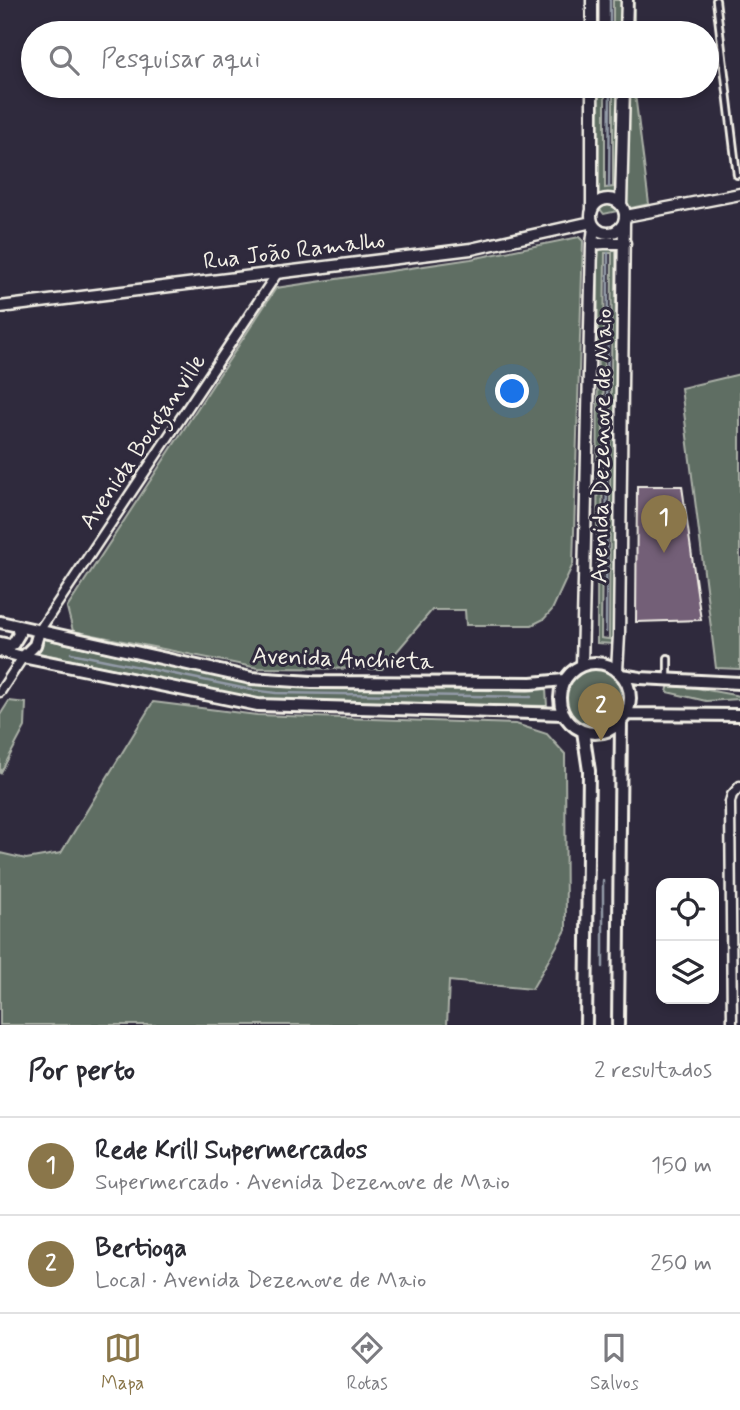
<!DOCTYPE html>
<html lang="pt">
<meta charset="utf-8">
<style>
:root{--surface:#fff;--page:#f2f2f3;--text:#2b2b33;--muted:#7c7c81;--line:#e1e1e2;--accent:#8a764a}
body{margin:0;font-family:Mynerve,sans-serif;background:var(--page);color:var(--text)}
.controls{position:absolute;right:21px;bottom:21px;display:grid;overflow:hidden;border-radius:14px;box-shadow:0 4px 10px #0003}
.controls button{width:63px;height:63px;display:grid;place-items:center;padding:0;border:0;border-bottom:2px solid var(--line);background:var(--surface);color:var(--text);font:35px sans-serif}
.you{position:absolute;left:513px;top:392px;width:24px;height:24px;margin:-18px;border:5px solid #fff;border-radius:50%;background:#1a73e8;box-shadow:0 0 0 10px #1a73e833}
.badge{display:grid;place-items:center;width:46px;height:46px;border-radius:50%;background:var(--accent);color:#fff;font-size:23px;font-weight:700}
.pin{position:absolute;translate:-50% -58px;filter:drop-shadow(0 2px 4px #0008)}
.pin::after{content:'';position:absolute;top:37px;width:24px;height:21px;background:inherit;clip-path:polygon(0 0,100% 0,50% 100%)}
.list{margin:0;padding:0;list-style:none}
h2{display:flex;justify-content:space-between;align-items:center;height:91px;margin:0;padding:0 28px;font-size:30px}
h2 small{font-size:23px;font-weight:400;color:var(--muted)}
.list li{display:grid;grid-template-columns:46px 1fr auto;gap:21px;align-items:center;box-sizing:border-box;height:98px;padding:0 28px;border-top:2px solid var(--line)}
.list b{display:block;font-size:26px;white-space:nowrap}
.list p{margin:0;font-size:23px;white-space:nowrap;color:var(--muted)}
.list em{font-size:23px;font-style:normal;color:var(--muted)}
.icon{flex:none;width:38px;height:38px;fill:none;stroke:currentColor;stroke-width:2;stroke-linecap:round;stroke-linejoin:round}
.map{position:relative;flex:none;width:740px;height:1025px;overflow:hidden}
.search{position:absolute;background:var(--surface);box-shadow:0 4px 10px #0003;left:21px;right:21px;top:21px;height:77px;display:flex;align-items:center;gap:18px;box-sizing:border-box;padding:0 24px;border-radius:38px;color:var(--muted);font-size:26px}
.sheet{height:287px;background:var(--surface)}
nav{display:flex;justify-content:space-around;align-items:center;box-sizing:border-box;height:98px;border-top:2px solid var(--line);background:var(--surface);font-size:19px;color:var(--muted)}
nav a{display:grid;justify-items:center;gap:4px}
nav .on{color:var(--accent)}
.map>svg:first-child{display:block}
.green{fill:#5f6e64;stroke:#aab0a6;stroke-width:2;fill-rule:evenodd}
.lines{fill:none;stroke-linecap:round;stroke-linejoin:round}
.stream{stroke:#939ba7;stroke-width:2.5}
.building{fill:#735f77;stroke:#f4f1e8;stroke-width:2}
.service-casing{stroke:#f4f1e8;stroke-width:10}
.minor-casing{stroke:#f4f1e8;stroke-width:13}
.tertiary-casing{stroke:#f4f1e8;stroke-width:15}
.secondary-casing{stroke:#f4f1e8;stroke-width:16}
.service{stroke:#2f2a3d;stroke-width:4.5}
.minor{stroke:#2f2a3d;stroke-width:8}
.tertiary{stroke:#2f2a3d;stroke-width:10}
.secondary{stroke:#2f2a3d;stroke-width:10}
.labels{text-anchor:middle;stroke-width:6;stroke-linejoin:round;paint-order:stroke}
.street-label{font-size:24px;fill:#f4f1e8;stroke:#2f2a3d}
</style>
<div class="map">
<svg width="740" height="1025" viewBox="0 0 740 1025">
<rect width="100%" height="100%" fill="#2f2a3d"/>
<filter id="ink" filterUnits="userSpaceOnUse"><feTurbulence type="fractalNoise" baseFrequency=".0143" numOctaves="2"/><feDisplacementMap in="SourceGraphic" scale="14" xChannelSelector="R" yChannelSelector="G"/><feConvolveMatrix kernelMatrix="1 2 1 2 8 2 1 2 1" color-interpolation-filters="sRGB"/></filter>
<g filter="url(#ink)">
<path class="green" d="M613 0H634V33H613Z
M599 86H605V188L613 187V86H634L649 204 604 214 600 209 598 199Z
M579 237 583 241 573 564 552 610 544 619 532 625H466L465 610H432L382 669 258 668 73 631 67 608 276 288 471 259Z
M608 247 616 251V258L614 644 597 643 598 259 599 251 602 248ZM605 253H612L609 639 601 638Z
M740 374V669L716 668 681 388Z
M40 638 228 679 282 686 528 691 546 689 547 706 286 701 258 699 35 652Z
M565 697a28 28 0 1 1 56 0a28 28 0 1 1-56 0Z
M669 684 691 687 740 696 739 699 706 701 667 692Z
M9 701 26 703 25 727 0 774V715Z
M153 702 257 715 516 724 547 734 565 754 566 930 532 989 449 981 447 1025H0V853L26 859 61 853Z"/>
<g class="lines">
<path class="stream" d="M610 33V0
M609 187 610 86
M606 632 608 253
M71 653 252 690 276 693 531 697
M603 881V967"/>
</g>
<path class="building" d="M637 486H682L701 620 636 622Z"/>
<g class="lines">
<g class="service-casing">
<path id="service" d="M716 0 737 175
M668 658V678"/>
</g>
<g class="minor-casing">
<path id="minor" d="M39 631 278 272
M0 692 23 657
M732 1025 730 802 732 795 740 786"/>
</g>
<g class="tertiary-casing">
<path id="tertiary" d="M592 33V0
M626 33 627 0
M591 216a17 17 0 1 1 34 0a17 17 0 1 1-34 0Z
M621 205 624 86
M592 210V86
M626 216 740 194
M592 244 604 243H625
M0 307 471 249 592 222
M582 665 592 244 594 227
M617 671 619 635 624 222"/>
</g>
<g class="secondary-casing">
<path id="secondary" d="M0 622 251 678 312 682 532 683 564 680
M0 643 9 645 13 644 19 634 17 626
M0 651 23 657 258 705 564 714
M23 657 35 645 39 631
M560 698a35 35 0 1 1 70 0a35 35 0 1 1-70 0Z
M621 675 640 678 740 683
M625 714 740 715
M583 731 589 771 586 1025
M618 1025 621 721"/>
</g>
<use href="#service" class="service"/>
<use href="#minor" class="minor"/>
<use href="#tertiary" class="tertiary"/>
<use href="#secondary" class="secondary"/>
</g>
</g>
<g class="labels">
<g class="street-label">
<text transform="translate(294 250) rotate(-7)" y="8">Rua João Ramalho</text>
<text transform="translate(142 441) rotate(-56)" y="8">Avenida Bouganville</text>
<text transform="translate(601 446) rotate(-89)" y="8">Avenida Dezenove de Maio</text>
<text transform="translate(343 658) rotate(2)" y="8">Avenida Anchieta</text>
</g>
</g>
</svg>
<div class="controls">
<button><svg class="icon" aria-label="locate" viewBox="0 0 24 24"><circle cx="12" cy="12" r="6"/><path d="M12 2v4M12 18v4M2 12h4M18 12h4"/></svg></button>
<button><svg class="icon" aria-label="layers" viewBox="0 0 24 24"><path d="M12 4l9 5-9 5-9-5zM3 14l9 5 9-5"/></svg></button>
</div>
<div class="you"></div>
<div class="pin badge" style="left:664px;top:553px">1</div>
<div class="pin badge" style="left:601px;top:741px">2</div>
<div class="search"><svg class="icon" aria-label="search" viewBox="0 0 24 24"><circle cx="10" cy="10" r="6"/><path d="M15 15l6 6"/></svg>Pesquisar aqui</div>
</div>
<section class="sheet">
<h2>Por perto<small>2 resultados</small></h2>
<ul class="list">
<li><span class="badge">1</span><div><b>Rede Krill Supermercados</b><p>Supermercado · Avenida Dezenove de Maio</p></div><em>150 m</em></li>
<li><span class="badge">2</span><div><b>Bertioga</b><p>Local · Avenida Dezenove de Maio</p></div><em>250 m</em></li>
</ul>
</section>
<nav>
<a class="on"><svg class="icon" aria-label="map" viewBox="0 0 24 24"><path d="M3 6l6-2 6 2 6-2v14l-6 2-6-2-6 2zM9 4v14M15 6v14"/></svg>Mapa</a>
<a><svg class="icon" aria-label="directions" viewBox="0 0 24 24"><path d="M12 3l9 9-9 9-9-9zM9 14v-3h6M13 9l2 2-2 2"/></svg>Rotas</a>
<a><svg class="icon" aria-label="saved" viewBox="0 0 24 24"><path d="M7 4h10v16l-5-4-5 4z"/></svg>Salvos</a>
</nav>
